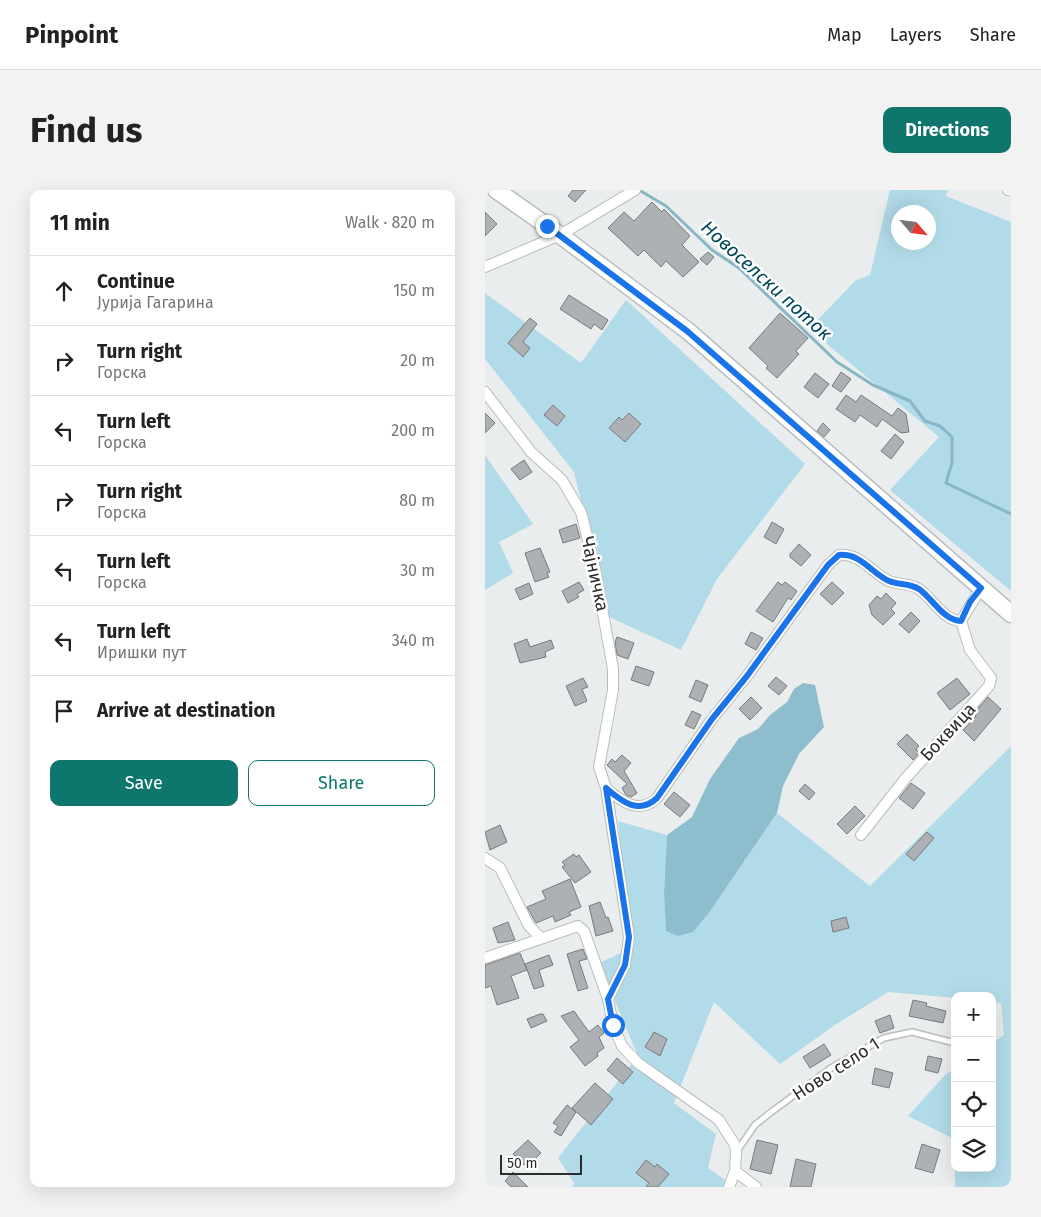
<!DOCTYPE html>
<meta charset="utf-8">
<style>
:root{--surface:#fff;--page:#f2f2f2;--text:#222;--muted:#767676;--line:#e0e0e0;--accent:#0f766e}
body{margin:0;font-family:"Fira Sans",sans-serif;background:var(--page);color:var(--text)}
.controls{position:absolute;right:15px;bottom:15px;display:grid;overflow:hidden;border-radius:10px;box-shadow:0 5px 20px #0002}
.controls button{width:45px;height:45px;display:grid;place-items:center;padding:0;border:0;border-bottom:1px solid var(--line);background:var(--surface);color:var(--text);font:25px sans-serif}
.compass{position:absolute;left:406px;top:15px;width:45px;height:45px;border-radius:50%;background:var(--surface);box-shadow:0 5px 20px #0002;rotate:118deg}
.scale{position:absolute;left:15px;bottom:12px;width:82px;box-sizing:border-box;padding-left:5px;border:2px solid #2b2c2c;border-top:0;font-size:14px;line-height:18px;white-space:nowrap;color:#2b2c2c;-webkit-text-stroke:4px #fff;paint-order:stroke}
.stop{position:absolute;width:15px;height:15px;margin:-11px;border:4px solid #1a73e8;border-radius:50%;background:#fff}
.stop.end{background:#1a73e8;border-color:#fff;box-shadow:0 1px 5px #0008}
.list{margin:0;padding:0;list-style:none}
h2{display:flex;justify-content:space-between;align-items:center;height:65px;margin:0;padding:0 20px;font-size:21px}
h2 small{font-size:16px;font-weight:400;color:var(--muted)}
.list li{display:grid;grid-template-columns:32px 1fr auto;gap:15px;align-items:center;box-sizing:border-box;height:70px;padding:0 20px;border-top:1px solid var(--line)}
.list b{display:block;font-size:19px;white-space:nowrap}
.list p{margin:0;font-size:16px;white-space:nowrap;color:var(--muted)}
.list em{font-size:16px;font-style:normal;color:var(--muted)}
.actions{display:flex;gap:10px;padding:15px 20px}
.actions a{flex:1;padding:11px 0;border:1px solid var(--accent);border-radius:10px;text-align:center;font-size:18px;color:var(--accent)}
.actions .main{background:var(--accent);color:#fff}
.icon{flex:none;width:28px;height:28px;fill:none;stroke:currentColor;stroke-width:2;stroke-linecap:round;stroke-linejoin:round}
.map{position:relative;flex:none;width:526px;height:997px;overflow:hidden;border-radius:10px}
header{display:flex;align-items:center;gap:30px;box-sizing:border-box;height:70px;padding:0 25px;background:var(--surface);border-bottom:1px solid var(--line)}
header strong{font-size:24px}
nav{display:flex;gap:28px;margin-inline-start:auto;font-size:18px}
.intro{display:flex;align-items:center;justify-content:space-between;box-sizing:border-box;height:120px;padding:0 30px}
h1{margin:0;font-size:35px}
.button{padding:12px 22px;border-radius:10px;background:var(--accent);color:#fff;font-size:18px;font-weight:700}
main{display:flex;gap:30px;padding:0 30px}
aside{flex:1;background:var(--surface);border-radius:10px;box-shadow:0 5px 20px #0002}
.map>svg:first-child{display:block}
.green{fill:#b2dbe9;fill-rule:evenodd}
.forest{fill:#8ebecd}
.lines{fill:none;stroke-linecap:round;stroke-linejoin:round}
.stream{stroke:#87b6c5;stroke-width:3}
.building{fill:#aeb1b3;stroke:#787b7d}
.service-casing{stroke:#b9bdbe;stroke-width:8}
.minor-casing{stroke:#b9bdbe;stroke-width:12}
.primary-casing{stroke:#b9bdbe;stroke-width:19}
.service{stroke:#fff;stroke-width:5}
.minor{stroke:#fff;stroke-width:10}
.primary{stroke:#fff;stroke-width:16}
.route{stroke:#1a73e8;stroke-width:6}
.labels{text-anchor:middle;stroke-width:5;stroke-linejoin:round;paint-order:stroke}
.street-label{font-size:18px;fill:#2b2c2c;stroke:#fff}
.water-label{font-size:19px;font-style:italic;fill:#014859;stroke:#fff}
</style>
<header>
<strong>Pinpoint</strong>
<nav><a>Map</a><a>Layers</a><a>Share</a></nav>
</header>
<div class="intro"><h1>Find us</h1><a class="button">Directions</a></div>
<main>
<aside>
<h2>11 min<small>Walk · 820 m</small></h2>
<ul class="list">
<li><svg class="icon" aria-label="ahead" viewBox="0 0 24 24"><path d="M12 20V5M6 11l6-6 6 6"/></svg><div><b>Continue</b><p>Јурија Гагарина</p></div><em>150 m</em></li>
<li><svg class="icon" aria-label="right" viewBox="0 0 24 24"><path d="M7 20v-9h11M14 6l5 5-5 5"/></svg><div><b>Turn right</b><p>Горска</p></div><em>20 m</em></li>
<li><svg class="icon" aria-label="left" viewBox="0 0 24 24"><path d="M17 20v-9H6M10 6l-5 5 5 5"/></svg><div><b>Turn left</b><p>Горска</p></div><em>200 m</em></li>
<li><svg class="icon" aria-label="right" viewBox="0 0 24 24"><path d="M7 20v-9h11M14 6l5 5-5 5"/></svg><div><b>Turn right</b><p>Горска</p></div><em>80 m</em></li>
<li><svg class="icon" aria-label="left" viewBox="0 0 24 24"><path d="M17 20v-9H6M10 6l-5 5 5 5"/></svg><div><b>Turn left</b><p>Горска</p></div><em>30 m</em></li>
<li><svg class="icon" aria-label="left" viewBox="0 0 24 24"><path d="M17 20v-9H6M10 6l-5 5 5 5"/></svg><div><b>Turn left</b><p>Иришки пут</p></div><em>340 m</em></li>
<li><svg class="icon" aria-label="arrive" viewBox="0 0 24 24"><path d="M6 21V4h12l-3 4 3 4H6"/></svg><div><b>Arrive at destination</b></div></li>
</ul>
<div class="actions"><a class="main">Save</a><a>Share</a></div>
</aside>
<div class="map">
<svg width="526" height="997" viewBox="0 0 526 997">
<rect width="100%" height="100%" fill="#e9edee"/>
<path class="green" d="M405 0H463L461 6 526 32V401L405 300 454 247 324 139 370 91 385 85ZM413 22H443V52H413Z
M0 103 96 173 141 110 320 274 232 389 196 460 124 427 89 282 0 169Z
M0 265 48 334 14 352 28 383 0 400Z
M526 556V997H470V978H507V853L519 845 516 813 507 812V806H470V808L403 802 350 835 295 874 229 812 189 913 231 944 223 978 250 997H87L89 993 73 968 153 866 114 773 147 758 133 631 182 645 179 704 181 741 226 720 292 623 385 696Z
M470 878V957L469 949 423 926 460 885Z"/>
<path class="forest" d="M318 493 330 495 339 537 314 564 298 596 292 623 226 720 208 742 193 746 181 741 179 704 182 645 207 627 225 589 254 548 273 539 285 525 302 512 309 499Z"/>
<g class="lines">
<path class="stream" d="M154 0 181 16 227 60 254 78 352 172 388 195 425 211 440 231 455 236 467 247V273L461 293 526 324"/>
</g>
<path class="building" d="M88 0H101L90 12 83 6Z
M167 12 177 22 179 19 205 46 197 55 214 72 198 87 181 71 176 77 159 60 153 66 123 38 139 22 149 31Z
M0 22 12 34 0 46Z
M223 62 229 67 222 75 215 69Z
M84 105 123 130 117 140 109 134 106 139 75 119Z
M295 123 323 148 311 161 314 164 292 188 281 178 283 176 264 158Z
M45 128 52 134 38 152 45 158 38 167 23 153Z
M356 182 366 189 356 202 347 196Z
M330 183 344 194 333 208 319 197Z
M361 205 371 212 376 205 407 226 413 218 421 224 424 242 416 243 397 229 392 237 375 225 370 232 351 219Z
M68 215 80 226 72 236 59 225Z
M0 223 10 233 0 243Z
M144 223 156 234 140 252 124 238 134 227 137 230Z
M338 233 345 240 339 247 332 241Z
M410 244 419 252 406 269 396 261Z
M39 270 47 282 35 290 26 279Z
M287 332 299 339 291 354 279 347Z
M91 334 95 348 78 353 74 340Z
M314 354 326 365 316 376 305 367V364Z
M55 358 65 382 62 383 64 387 50 392 40 363Z
M94 392 99 400 92 404 94 407 83 413 77 401Z
M293 392 297 395 300 392 312 401 306 410 303 408 288 432 271 421Z
M347 392 359 403 347 415 335 404Z
M44 393 48 404 35 410 30 399Z
M401 403 411 413 406 419 410 423 398 435 387 425 384 415 392 406 396 409Z
M426 422 435 431 424 443 414 434Z
M266 442 278 448 271 460 260 454Z
M132 447 149 453 143 469 132 465 130 452Z
M42 449 45 457 66 450 69 458 60 462 61 467 35 473 29 454Z
M151 476 169 482 164 496 146 490Z
M291 487 302 496 294 505 283 496Z
M98 488 103 497 97 499 102 511 90 516 81 496Z
M472 488 485 504 465 520 452 503Z
M211 490 223 495 216 512 204 507Z
M266 507 277 518 265 530 254 519Z
M503 507 516 519 489 551 478 540 491 526 489 523Z
M207 521 216 525 209 539 200 535Z
M422 544 434 556 431 559 434 563 428 570 412 554Z
M137 565 146 573 139 581 152 603 146 607 141 605 137 598 142 594 122 575 127 569 130 572Z
M426 593 440 603 428 619 414 608Z
M320 594 330 603 324 610 314 601Z
M189 602 205 615 195 627 179 614Z
M370 616 380 626 362 644 352 634Z
M15 635 22 652 5 660 0 642Z
M442 642 449 648 429 671 421 664Z
M89 664 91 667 94 665 106 682 90 693 77 677 80 675 77 672Z
M85 689 96 717 84 722 86 725 70 732 68 726 51 733 42 717 61 709 57 701Z
M115 712 121 728 123 727 128 741 111 746 104 716Z
M361 727 364 738 348 742 346 731Z
M23 732 30 750 13 753 8 738Z
M98 759 102 769 94 771 103 798 93 801 82 764Z
M35 763 42 780 26 786 34 808 12 815 6 796 0 798V775Z
M64 765 68 775 54 780 59 796 49 799 40 774Z
M428 810 442 813 441 816 461 821 458 833 424 826Z
M89 821 104 842 113 835 119 843 114 847 119 858 112 863 113 866 100 876 85 857 94 850 76 826Z
M55 824H58L62 831 46 838 42 829Z
M405 825 409 838 395 843 390 831Z
M169 842 182 849 175 866 160 857Z
M339 854 346 865 325 878 318 867Z
M443 866 457 869 453 883 440 880Z
M132 868 148 882 138 894 122 880Z
M390 878 408 883 404 898 387 894Z
M110 893 128 909 106 935 87 918Z
M82 915 91 922 76 946 69 942 73 936 68 933Z
M43 950 56 963 45 974 42 972 39 975 28 964Z
M272 950 293 955 286 984 265 979Z
M437 954 455 960 448 983 430 978Z
M311 969 331 974 326 997H305Z
M161 970 170 977 172 974 184 984 173 997H161L164 993 151 983Z
M28 982 43 997H26L20 991Z"/>
<g class="lines">
<g class="service-casing">
<path id="service" d="M252 961 270 935 285 923 346 878 399 848 427 842 470 853"/>
</g>
<g class="minor-casing">
<path id="minor" d="M523 0 526 1
M0 77 75 45 150 0
M0 202 46 262 77 290 96 322 110 378 128 479V500L114 577 121 598 144 747 140 775 123 809 128 835 137 856 153 873 234 930 250 955 251 962 250 981 271 997
M121 598C137 612 154 625 172 608L227 529 262 486 343 375 354 365C375 363 387 383 404 391 414 395 425 393 434 399 447 408 459 431 476 431L496 398
M376 645 420 589 504 496 506 488 485 460 476 431
M0 668 15 678 44 736 55 747
M0 768 93 736 99 741 123 809
M244 997 250 981"/>
</g>
<g class="primary-casing">
<path id="primary" d="M11 0 75 45 203 141 526 424"/>
</g>
<use href="#service" class="service"/>
<use href="#minor" class="minor"/>
<use href="#primary" class="primary"/>
</g>
<g class="lines">
<path class="route" d="M62 36 202 141 496 398 485 412 476 431C459 431 447 408 434 399 425 393 414 395 404 391 386 383 376 363 354 365L343 375 262 486 227 529 172 608C154 625 137 612 121 598L144 747 140 775 123 809 128 835"/>
</g>
<g class="labels">
<g class="street-label">
<text transform="translate(110 384) rotate(78)" y="6">Чајничка</text>
<text transform="translate(463 542) rotate(-47)" y="6">Боквица</text>
<text transform="translate(351 879) rotate(-33)" y="6">Ново село 1</text>
</g>
<g class="water-label">
<text transform="translate(282 90) rotate(42)" y="7">Новоселски поток</text>
</g>
</g>
</svg>
<div class="controls">
<button>+</button>
<button>−</button>
<button><svg class="icon" aria-label="locate" viewBox="0 0 24 24"><circle cx="12" cy="12" r="6"/><path d="M12 2v4M12 18v4M2 12h4M18 12h4"/></svg></button>
<button><svg class="icon" aria-label="layers" viewBox="0 0 24 24"><path d="M12 4l9 5-9 5-9-5zM3 14l9 5 9-5"/></svg></button>
</div>
<svg class="compass" viewBox="-18 -18 36 36"><path d="M0-13l5 13h-10z" fill="#e53935"/><path d="M0 13l5-13h-10z" fill="#767676"/></svg>
<div class="scale">50 m</div>
<div class="stop" style="left:128px;top:835px"></div>
<div class="stop end" style="left:62px;top:36px"></div>
</div>
</main>
